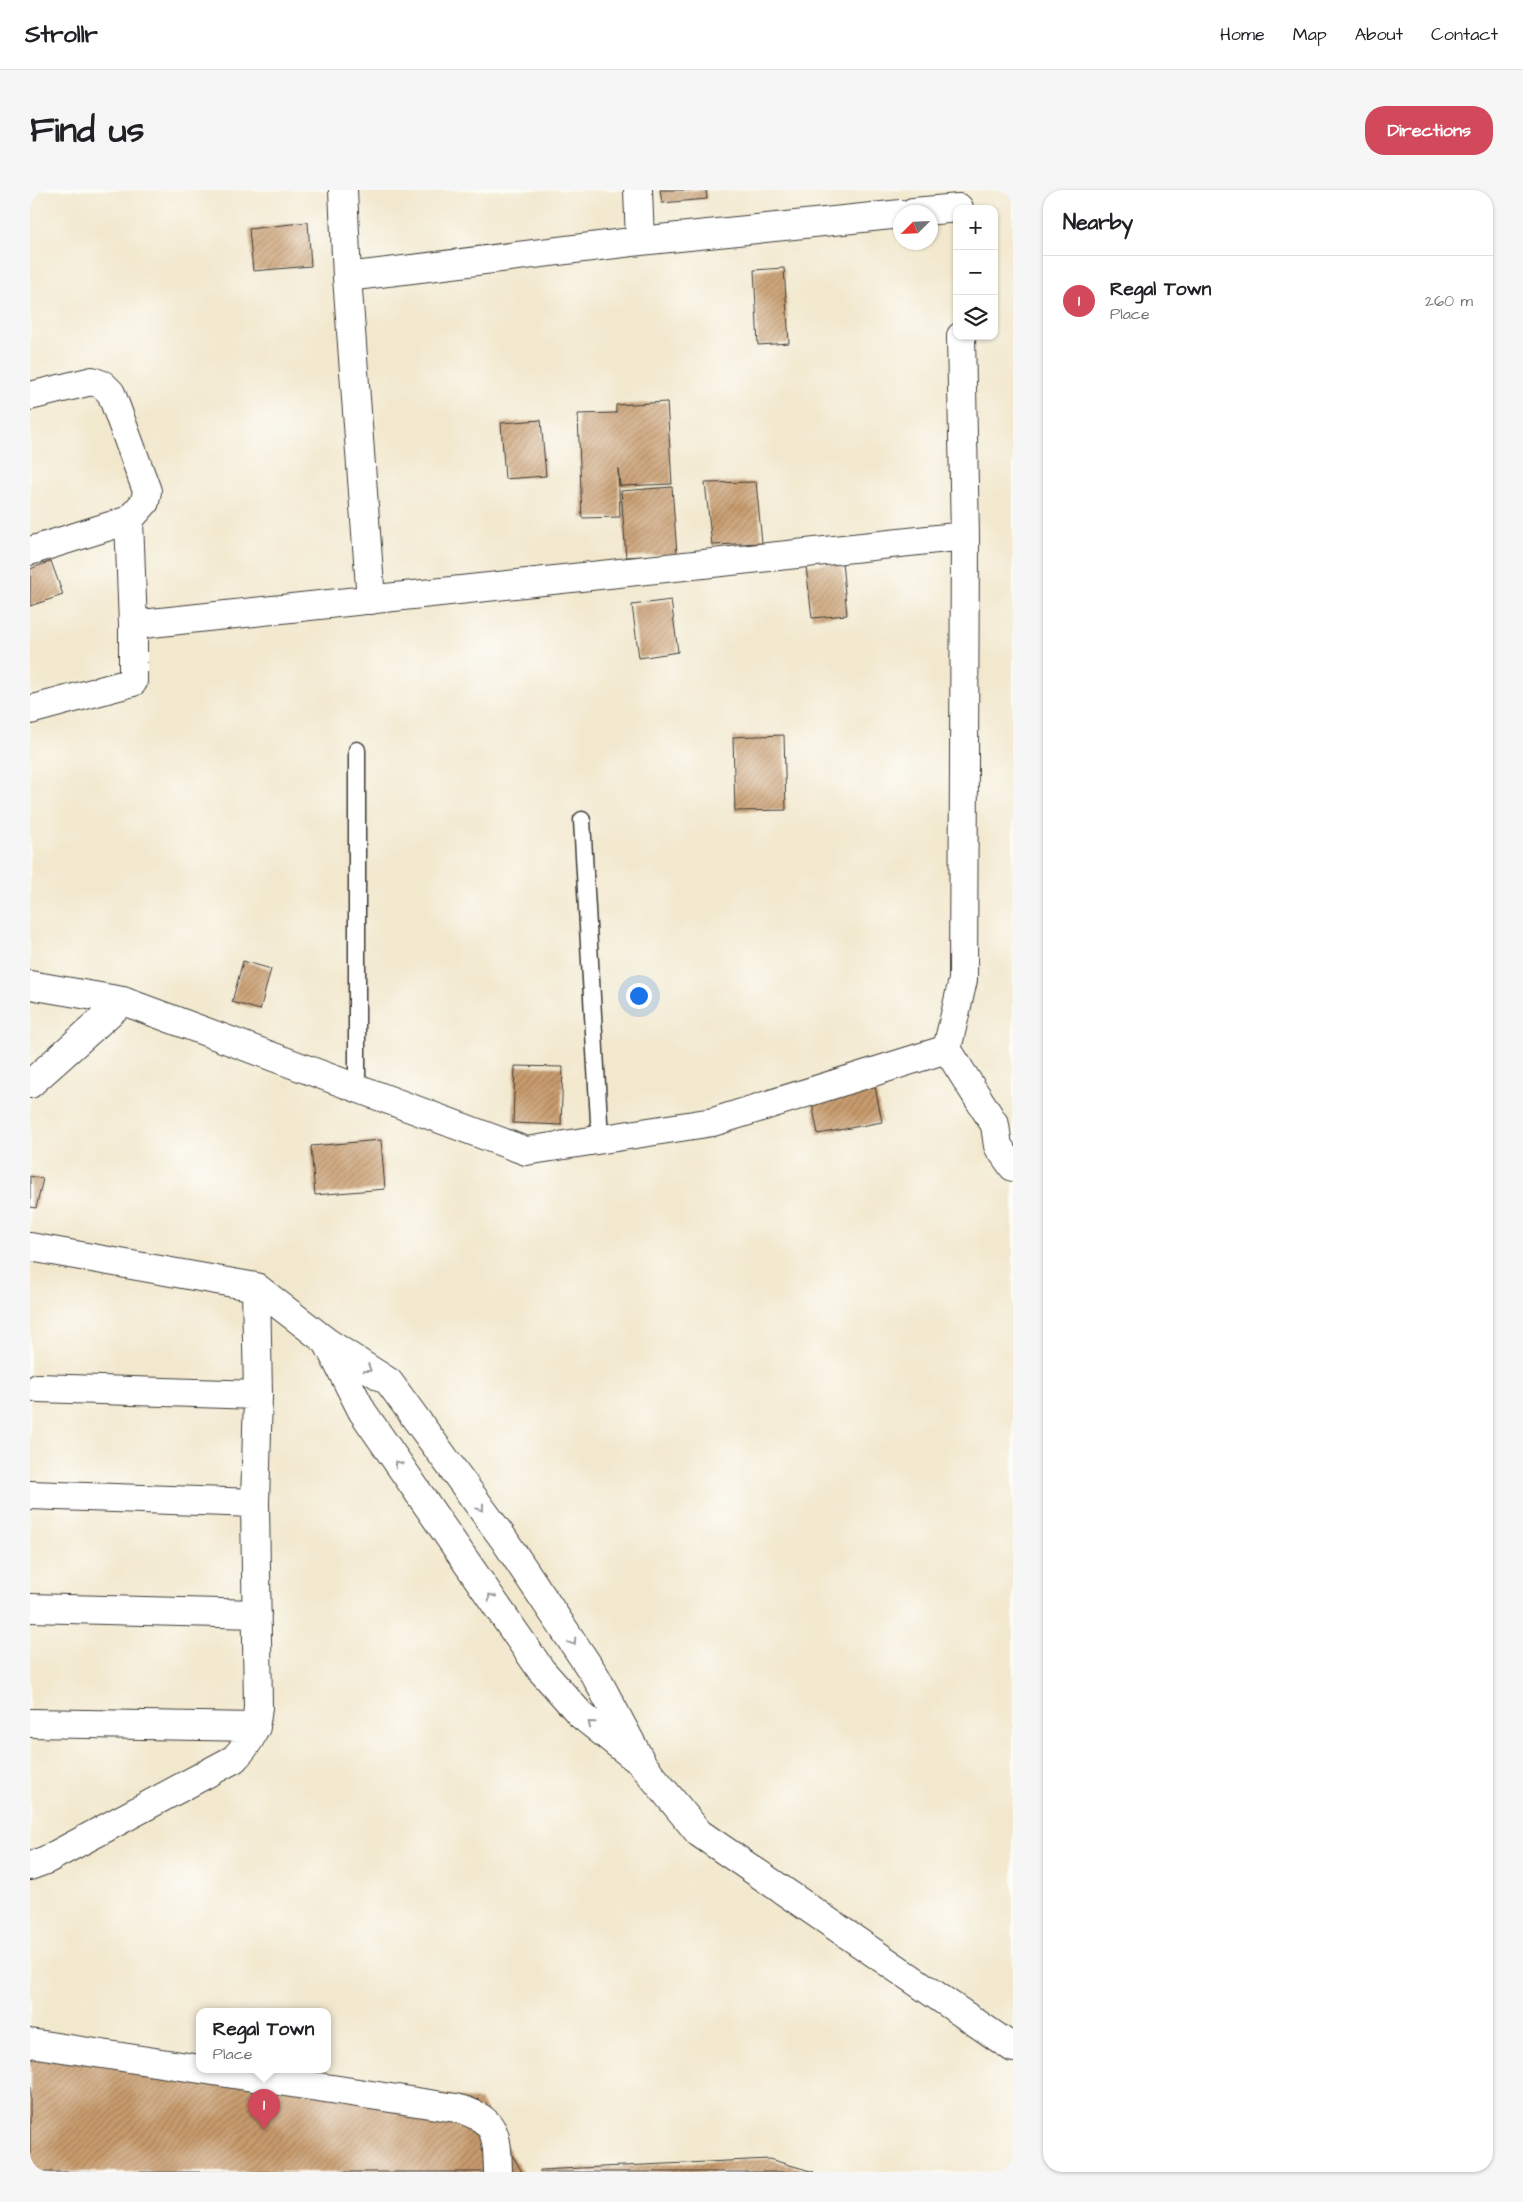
<!DOCTYPE html>
<meta charset="utf-8">
<style>
:root{--surface:#fff;--page:#f6f6f6;--text:#202124;--muted:#757577;--line:#e0e0e0;--accent:#d1495b}
body{margin:0;font-family:"Architects Daughter",sans-serif;background:var(--page);color:var(--text)}
.controls{position:absolute;right:15px;top:15px;display:grid;overflow:hidden;border-radius:10px;box-shadow:0 1px 4px #0004}
.controls button{width:45px;height:45px;display:grid;place-items:center;padding:0;border:0;border-bottom:1px solid var(--line);background:var(--surface);color:var(--text);font:25px sans-serif}
.compass{position:absolute;left:863px;top:15px;width:45px;height:45px;border-radius:50%;background:var(--surface);box-shadow:0 1px 4px #0004;rotate:246deg}
.you{position:absolute;left:608px;top:805px;width:18px;height:18px;margin:-12px;border:4px solid #fff;border-radius:50%;background:#1a73e8;box-shadow:0 0 0 8px #1a73e833}
.badge{display:grid;place-items:center;width:32px;height:32px;border-radius:50%;background:var(--accent);color:#fff;font-size:16px;font-weight:700}
.pin{position:absolute;translate:-50% -41px;filter:drop-shadow(0 1px 2px #0008)}
.pin::after{content:'';position:absolute;top:26px;width:18px;height:15px;background:inherit;clip-path:polygon(0 0,100% 0,50% 100%)}
.popup{position:absolute;left:166px;top:1818px;width:135px;height:65px;box-sizing:border-box;display:grid;place-content:center;border-radius:10px;background:var(--surface);filter:drop-shadow(0 1px 4px #0005);font-size:16px;white-space:nowrap;color:var(--muted)}
.popup b{font-size:19px;color:var(--text)}
.popup::after{content:'';position:absolute;left:50%;top:100%;margin-left:-10px;border:10px solid transparent;border-top-color:var(--surface)}
.list{margin:0;padding:0;list-style:none}
h2{display:flex;justify-content:space-between;align-items:center;height:65px;margin:0;padding:0 20px;font-size:21px}
h2 small{font-size:16px;font-weight:400;color:var(--muted)}
.list li{display:grid;grid-template-columns:32px 1fr auto;gap:15px;align-items:center;box-sizing:border-box;height:90px;padding:0 20px;border-top:1px solid var(--line)}
.list b{display:block;font-size:19px;white-space:nowrap}
.list p{margin:0;font-size:16px;white-space:nowrap;color:var(--muted)}
.list em{font-size:16px;font-style:normal;color:var(--muted)}
.icon{flex:none;width:28px;height:28px;fill:none;stroke:currentColor;stroke-width:2;stroke-linecap:round;stroke-linejoin:round}
.map{position:relative;flex:none;width:983px;height:1982px;overflow:hidden;border-radius:20px}
header{display:flex;align-items:center;gap:30px;box-sizing:border-box;height:70px;padding:0 25px;background:var(--surface);border-bottom:1px solid var(--line)}
header strong{font-size:24px}
nav{display:flex;gap:28px;margin-inline-start:auto;font-size:18px}
.intro{display:flex;align-items:center;justify-content:space-between;box-sizing:border-box;height:120px;padding:0 30px}
h1{margin:0;font-size:35px}
.button{padding:12px 22px;border-radius:20px;background:var(--accent);color:#fff;font-size:18px;font-weight:700}
main{display:flex;gap:30px;padding:0 30px}
aside{flex:1;background:var(--surface);border-radius:20px;box-shadow:0 1px 4px #0004}
.map>svg:first-child{display:block}
.building{fill:url(#building-hatch)}
.lines{fill:none;stroke-linecap:round;stroke-linejoin:round}
.lane-casing{stroke:#3c3b37;stroke-width:19}
.street-casing{stroke:#3c3b37;stroke-width:30}
.lane{stroke:#fff;stroke-width:16}
.street{stroke:#fff;stroke-width:28}
.oneway{stroke:#999}
</style>
<header>
<strong>Strollr</strong>
<nav><a>Home</a><a>Map</a><a>About</a><a>Contact</a></nav>
</header>
<div class="intro"><h1>Find us</h1><a class="button">Directions</a></div>
<main>
<div class="map">
<svg width="983" height="1982" viewBox="0 0 983 1982">
<defs>
<pattern id="building-hatch" width="6" height="6" patternUnits="userSpaceOnUse" patternTransform="scale(1.25)"><rect width="6" height="6" fill="#c89b6d"/><path d="M-1 1l2-2M0 6l6-6M5 7l2-2" fill="none" stroke="#a27e59"/></pattern>
</defs>
<rect width="100%" height="100%" fill="#fdfcf7"/>
<filter id="ink" filterUnits="userSpaceOnUse"><feTurbulence type="fractalNoise" baseFrequency=".02" numOctaves="2"/><feDisplacementMap in="SourceGraphic" scale="10" xChannelSelector="R" yChannelSelector="G"/><feConvolveMatrix kernelMatrix="1 2 1 2 8 2 1 2 1" color-interpolation-filters="sRGB"/></filter>
<filter id="wash" filterUnits="userSpaceOnUse"><feTurbulence type="fractalNoise" baseFrequency=".0096" numOctaves="4" result="noise"/><feDisplacementMap in="SourceGraphic" scale="20" xChannelSelector="R" yChannelSelector="G"/><feGaussianBlur stdDeviation="1.12" result="paint"/><feColorMatrix in="noise" values="0 0 0 0 0 0 0 0 0 0 0 0 0 0 0 0 0 1.4 0 .05"/><feComposite in="paint" operator="in"/></filter>
<g filter="url(#wash)">
<rect width="100%" height="100%" fill="#f2e8ce"/>
<g id="blocks">
<path class="building" d="M630 0H676L677 9 632 13Z
M278 32 281 76 223 81 219 39Z
M754 78 759 153 728 155 724 80Z
M637 212 642 294 590 296 588 278 590 327 552 328 548 224 586 223V215Z
M511 230 516 286 475 289 471 233Z
M726 292 732 353 682 355 675 293Z
M642 297 647 364 596 367 591 301Z
M21 371 33 405 0 416V379Z
M812 372 817 425 782 428 776 376Z
M641 410 648 462 609 468 602 415Z
M754 545 756 620 705 621 703 547Z
M213 771 241 779 230 820 202 812Z
M485 876 533 877 531 935 483 933Z
M844 891 852 932 788 944 780 903Z
M351 950 355 999 285 1005 281 956Z
M0 986 13 989 6 1018 0 1017Z
M0 1847 450 1910 492 1982H0Z
M739 1969 784 1982H510V1980Z"/>
</g>
</g>
<g filter="url(#ink)">
<use href="#blocks" fill-opacity="0" stroke="#3c3b37" stroke-width="1"/>
<g class="lines">
<g class="lane-casing">
<path id="lane" d="M552 630 570 949
M327 898V560"/>
</g>
<g class="street-casing">
<path id="street" d="M313 0 317 87 610 51 871 24
M608 0 610 51
M883 22 929 18
M317 87 341 410
M931 146 935 346 933 790 917 859 965 935 968 956 983 977
M0 206 62 191 73 195 81 203 117 301 115 312 99 330
M0 361 99 330 103 435V492L0 520
M103 435 935 346
M0 795 93 811 496 961 683 932 917 859
M0 894 93 811
M0 1057 226 1097 297 1152 359 1192 473 1348 566 1487 613 1575 669 1643 983 1858
M298 1154 332 1221 511 1480 551 1525 605 1568
M8 1198 228 1205
M0 1305 225 1313
M0 1418 227 1424
M0 1533 226 1537
M0 1676 16 1670 204 1569C221 1551 226 1542 228 1517L225 1313 228 1205 226 1097
M0 1853 426 1918C467 1929 467 1944 468 1982"/>
</g>
<use href="#lane" class="lane"/>
<use href="#street" class="street"/>
</g>
<defs><path id="oneway-chevron" d="M-2-3.5L2.5 0L-2 3.5" fill="none" stroke-width="1.6" stroke-linecap="round" stroke-linejoin="round" transform="scale(1.25)"/></defs>
<g class="oneway">
<use href="#oneway-chevron" transform="translate(338 1179) rotate(33)"/>
<use href="#oneway-chevron" transform="translate(368 1274) rotate(-124)"/>
<use href="#oneway-chevron" transform="translate(451 1318) rotate(54)"/>
<use href="#oneway-chevron" transform="translate(461 1407) rotate(-125)"/>
<use href="#oneway-chevron" transform="translate(543 1452) rotate(56)"/>
<use href="#oneway-chevron" transform="translate(561 1534) rotate(-141)"/>
</g>
</g>
</svg>
<div class="controls">
<button>+</button>
<button>−</button>
<button><svg class="icon" aria-label="layers" viewBox="0 0 24 24"><path d="M12 4l9 5-9 5-9-5zM3 14l9 5 9-5"/></svg></button>
</div>
<svg class="compass" viewBox="-18 -18 36 36"><path d="M0-13l5 13h-10z" fill="#e53935"/><path d="M0 13l5-13h-10z" fill="#757577"/></svg>
<div class="you"></div>
<div class="pin badge" style="left:234px;top:1940px">1</div>
<div class="popup"><b>Regal Town</b>Place</div>
</div>
<aside>
<h2>Nearby<small></small></h2>
<ul class="list">
<li><span class="badge">1</span><div><b>Regal Town</b><p>Place</p></div><em>260 m</em></li>
</ul>
</aside>
</main>
